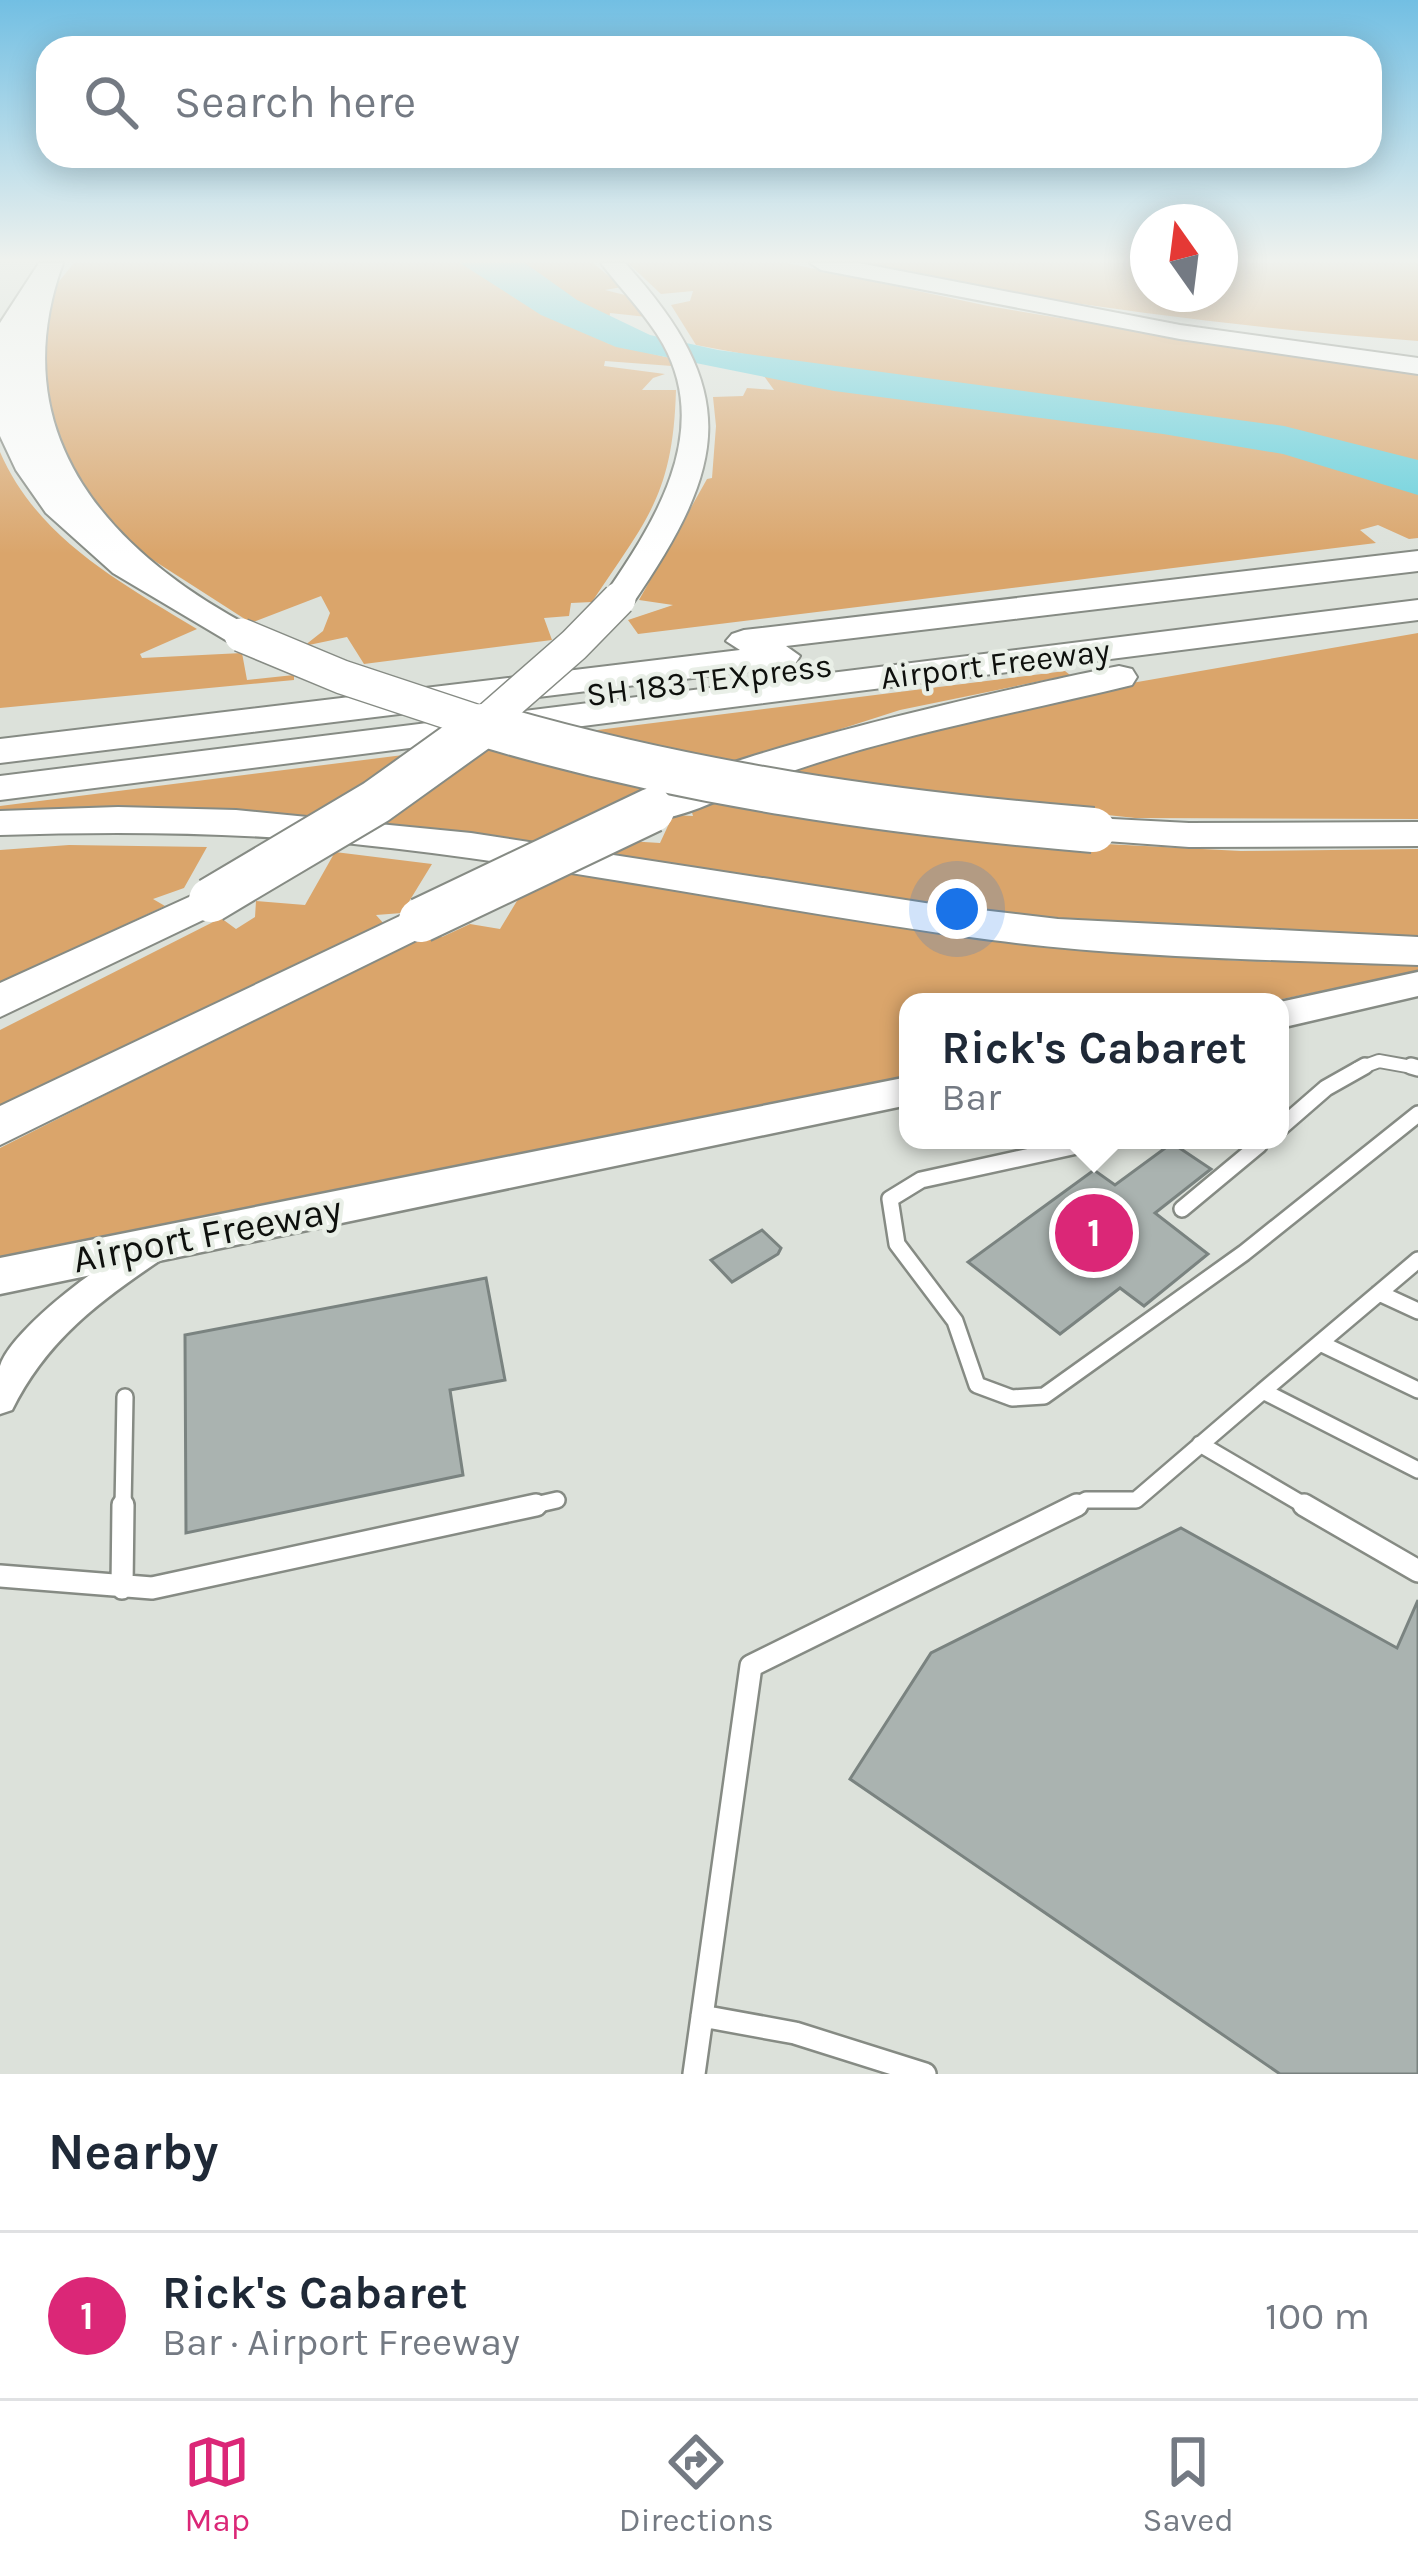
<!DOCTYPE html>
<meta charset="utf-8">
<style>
:root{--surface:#fff;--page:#f6f6f7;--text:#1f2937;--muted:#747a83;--line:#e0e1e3;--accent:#db2777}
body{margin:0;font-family:Karla,sans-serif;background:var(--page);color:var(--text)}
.compass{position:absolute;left:1130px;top:204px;width:108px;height:108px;border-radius:50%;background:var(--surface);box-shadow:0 6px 30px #0003;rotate:346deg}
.you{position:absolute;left:957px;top:909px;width:42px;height:42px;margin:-30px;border:9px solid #fff;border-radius:50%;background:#1a73e8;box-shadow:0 0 0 18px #1a73e833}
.badge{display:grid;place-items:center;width:78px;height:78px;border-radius:50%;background:var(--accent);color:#fff;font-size:39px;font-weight:700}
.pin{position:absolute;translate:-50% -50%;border:6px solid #fff;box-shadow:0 3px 12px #0006}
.popup{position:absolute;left:899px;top:993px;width:390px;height:156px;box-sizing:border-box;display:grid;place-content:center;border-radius:24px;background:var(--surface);filter:drop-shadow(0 3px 9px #0005);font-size:39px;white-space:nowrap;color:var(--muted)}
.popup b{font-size:45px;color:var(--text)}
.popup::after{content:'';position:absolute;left:50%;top:100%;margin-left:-24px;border:24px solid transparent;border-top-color:var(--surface)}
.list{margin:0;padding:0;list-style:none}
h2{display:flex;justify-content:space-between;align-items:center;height:156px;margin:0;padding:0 48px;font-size:51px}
h2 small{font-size:39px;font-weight:400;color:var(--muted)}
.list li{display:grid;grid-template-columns:78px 1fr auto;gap:36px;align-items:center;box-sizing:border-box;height:168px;padding:0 48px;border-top:3px solid var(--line)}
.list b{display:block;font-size:45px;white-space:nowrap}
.list p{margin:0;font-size:39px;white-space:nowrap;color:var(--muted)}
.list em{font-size:39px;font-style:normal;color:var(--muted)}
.icon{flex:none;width:66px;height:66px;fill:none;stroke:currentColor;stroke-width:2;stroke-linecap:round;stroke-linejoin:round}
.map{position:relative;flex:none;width:1418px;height:2074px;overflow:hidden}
.search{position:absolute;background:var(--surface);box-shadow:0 6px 30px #0003;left:36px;right:36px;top:36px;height:132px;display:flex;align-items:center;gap:30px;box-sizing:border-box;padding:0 42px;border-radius:36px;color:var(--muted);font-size:45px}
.sheet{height:324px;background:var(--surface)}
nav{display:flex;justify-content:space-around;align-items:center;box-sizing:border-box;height:168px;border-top:3px solid var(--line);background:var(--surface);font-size:33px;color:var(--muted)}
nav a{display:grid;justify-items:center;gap:6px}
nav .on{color:var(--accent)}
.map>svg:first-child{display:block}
.green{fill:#daa56b}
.water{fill:#62cfdc}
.building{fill:#aab3b0;stroke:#7a8380;stroke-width:3}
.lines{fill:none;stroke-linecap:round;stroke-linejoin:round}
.service-far2-casing{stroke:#868b84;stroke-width:16}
.service-far1-casing{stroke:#868b84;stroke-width:20}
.service-casing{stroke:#868b84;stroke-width:26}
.minor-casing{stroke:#868b84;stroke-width:5}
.secondary-casing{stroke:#868b84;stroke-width:5}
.motorway-casing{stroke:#868b84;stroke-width:4}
.service-far2{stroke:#fff;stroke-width:12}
.service-far1{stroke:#fff;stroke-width:15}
.service{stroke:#fff;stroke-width:21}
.minor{fill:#fff;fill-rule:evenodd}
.secondary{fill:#fff;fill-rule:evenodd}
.motorway{fill:#fff;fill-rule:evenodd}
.motorway-bridge-far1-casing{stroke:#868b84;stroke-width:36;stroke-linecap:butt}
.motorway-bridge-casing{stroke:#868b84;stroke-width:48;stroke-linecap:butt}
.motorway-bridge-far1{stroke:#fff;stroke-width:33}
.motorway-bridge{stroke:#fff;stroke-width:44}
.labels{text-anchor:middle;stroke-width:9;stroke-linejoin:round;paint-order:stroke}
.far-street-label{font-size:33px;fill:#0e100d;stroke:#e9efe7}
.street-label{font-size:39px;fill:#0e100d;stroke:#e9efe7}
</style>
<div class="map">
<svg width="1418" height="2074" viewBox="0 0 1418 2074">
<rect width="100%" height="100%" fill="#dce1da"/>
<path class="green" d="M74 263H593L622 287 605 290 633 297 647 317 610 313 607 343 670 358 672 366 605 361 604 366 665 374 653 378 642 390H676C673 495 647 519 592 602L571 603 569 616 544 618 552 640 364 664 347 637 304 646 323 631 330 613 321 596 251 623 128 544 75 502 19 398 47 296Z
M628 263H787L988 306 1185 339 1418 371V538L1409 539 1378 525 1360 530 1376 543 638 634 628 620 673 605 639 600 707 479 712 478 716 426 713 397 743 396 747 388 774 390 749 355 696 345 671 305 690 301 693 291 661 294Z
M846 263H1148V294H1220V263H1418V341C1225 327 1036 301 846 263Z
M0 452C37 538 121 583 197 629L140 654 142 658 242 653 247 680 294 675V680L0 708Z
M1418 633V819L1135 818 796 781 787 768 1063 695Z
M1065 671 1070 675 900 710 719 768 566 734Z
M489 744 670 789 544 848 376 824Z
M419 753 317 820 0 816V806Z
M718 798 1028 840 1241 851 1418 849V941L1129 934 583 855 612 840 660 843 673 815 693 816 691 809Z
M69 845 207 847 184 888 153 899 165 906 0 983V850Z
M335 852 432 864 402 913 376 915 385 925 214 1004 0 1112V1030L221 918 236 929 255 917 256 901 305 905Z
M552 870C837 916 1122 973 1412 961L1418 962V971L1268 1002H908V1076L0 1262V1148L425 934 442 937 470 924 500 929 529 881Z"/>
<path class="water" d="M460 263H525L577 300 650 335 718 350 1284 426 1418 460V495L1283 454 1163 434 834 391 616 347 541 315Z"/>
<path class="building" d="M1172 1143 1211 1169 1155 1213 1208 1254 1144 1306 1120 1288 1060 1334 968 1262 1094 1170 1115 1185Z
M762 1230 781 1248 778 1254 732 1282 711 1260Z
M486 1278 505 1380 450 1390 463 1475 186 1533 185 1335Z
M1181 1528 1397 1648 1418 1600V2074H1280L850 1779 931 1653Z"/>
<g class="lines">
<g class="service-far2-casing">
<path id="service-far2" d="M1357 1069 1379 1061 1418 1068"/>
</g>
<g class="service-far1-casing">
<path id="service-far1" d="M1411 1066 1418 1068
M1280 1128 1326 1088 1365 1066
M1104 1140 921 1180 890 1199 897 1244 955 1321 977 1385 1012 1398 1044 1396 1244 1253 1418 1114
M1182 1209 1259 1145 1255 1140
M1379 1293 1418 1311
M1320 1343 1418 1390
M1263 1391 1418 1260
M1200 1444 1309 1508
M123 1508 125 1397
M522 1508 557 1500
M1071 1508 1086 1500H1136L1263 1391 1418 1470"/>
</g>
<g class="service-casing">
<path id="service" d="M1304 1505 1418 1571
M0 1576 152 1588 536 1505
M122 1588 123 1505
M702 2016 795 2033 925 2074
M694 2074 751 1666 1077 1505"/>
</g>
<g class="minor-casing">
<path id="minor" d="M151 1239 162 1243 166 1251 162 1259C99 1301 46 1341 12 1410L0 1414C0 1400 0 1380 0 1366 11 1329 114 1251 151 1239Z"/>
</g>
<g class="secondary-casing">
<path id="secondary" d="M1418 972V996L1280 1028V1002Z
M908 1077V1105L0 1294V1258Z"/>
</g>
<g class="motorway-casing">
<path id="motorway" d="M39 263H63C0 437 113 554 253 628L258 635 253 642H229L113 573 46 513 16 470 0 436V323Z
M601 263H625C744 393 726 468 631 606L619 609 602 599C653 525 713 434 663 344 646 314 622 291 601 263Z
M810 263H859L1180 325 1418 358V374L1180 339 821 270Z
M1418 551V571L786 646 800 656 795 664 782 667 0 763V739L740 650 726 641 732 634 744 630Z
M1418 600V620L0 800V776Z
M1119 666 1132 669 1137 677 1132 685C1009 715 886 736 767 780 734 792 670 827 638 819L632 810C664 763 1045 681 1119 666Z
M118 807 236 810 471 833 938 905 1058 919 1418 937V965C1276 960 1133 958 992 940 779 912 568 866 354 844 236 832 119 831 0 835V811Z
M1093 818 1189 823 1418 822V846L1189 847 1078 839 1072 830 1078 821Z
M211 887 226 891 233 900 226 909 0 1017V983Z
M421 906 437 910 443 920 437 930 0 1145V1106Z"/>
</g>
<use href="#service-far2" class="service-far2"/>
<use href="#service-far1" class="service-far1"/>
<use href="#service" class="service"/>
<use href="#minor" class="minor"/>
<use href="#secondary" class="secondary"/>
<use href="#motorway" class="motorway"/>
<g class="motorway-bridge-far1-casing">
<path id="motorway-bridge-far1" d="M241 635 342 677 499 729
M478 729 574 645 619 599"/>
</g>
<g class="motorway-bridge-casing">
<path id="motorway-bridge" d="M489 726C687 784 888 813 1093 830
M211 900 376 802 482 726
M421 920 652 810"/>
</g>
<use href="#motorway-bridge-far1" class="motorway-bridge-far1"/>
<use href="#motorway-bridge" class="motorway-bridge"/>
</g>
<linearGradient id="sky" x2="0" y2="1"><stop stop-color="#72bfe3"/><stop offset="0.47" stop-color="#eff2ee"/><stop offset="1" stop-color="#eff2ee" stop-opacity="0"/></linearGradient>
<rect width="1418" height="554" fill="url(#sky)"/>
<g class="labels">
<g class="far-street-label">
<text transform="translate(995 663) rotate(-7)" y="12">Airport Freeway</text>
<text transform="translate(709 679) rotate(-7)" y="12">SH 183 TEXpress</text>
</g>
<g class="street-label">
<text transform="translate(207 1233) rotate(-11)" y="14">Airport Freeway</text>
</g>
</g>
</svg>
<svg class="compass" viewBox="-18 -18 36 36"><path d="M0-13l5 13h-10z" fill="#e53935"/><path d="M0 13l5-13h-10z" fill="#747a83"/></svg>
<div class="you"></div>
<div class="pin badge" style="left:1094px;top:1233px">1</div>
<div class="popup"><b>Rick's Cabaret</b>Bar</div>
<div class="search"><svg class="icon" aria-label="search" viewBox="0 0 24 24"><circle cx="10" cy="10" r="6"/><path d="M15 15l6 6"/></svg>Search here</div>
</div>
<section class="sheet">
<h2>Nearby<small></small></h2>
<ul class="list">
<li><span class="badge">1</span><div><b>Rick's Cabaret</b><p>Bar · Airport Freeway</p></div><em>100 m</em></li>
</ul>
</section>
<nav>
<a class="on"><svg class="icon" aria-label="map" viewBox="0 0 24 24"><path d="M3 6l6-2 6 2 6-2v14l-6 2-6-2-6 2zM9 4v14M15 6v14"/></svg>Map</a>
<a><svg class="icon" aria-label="directions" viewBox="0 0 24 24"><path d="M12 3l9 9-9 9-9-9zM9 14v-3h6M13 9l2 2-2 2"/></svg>Directions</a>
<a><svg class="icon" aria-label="saved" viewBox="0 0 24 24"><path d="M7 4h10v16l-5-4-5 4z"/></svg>Saved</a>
</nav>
